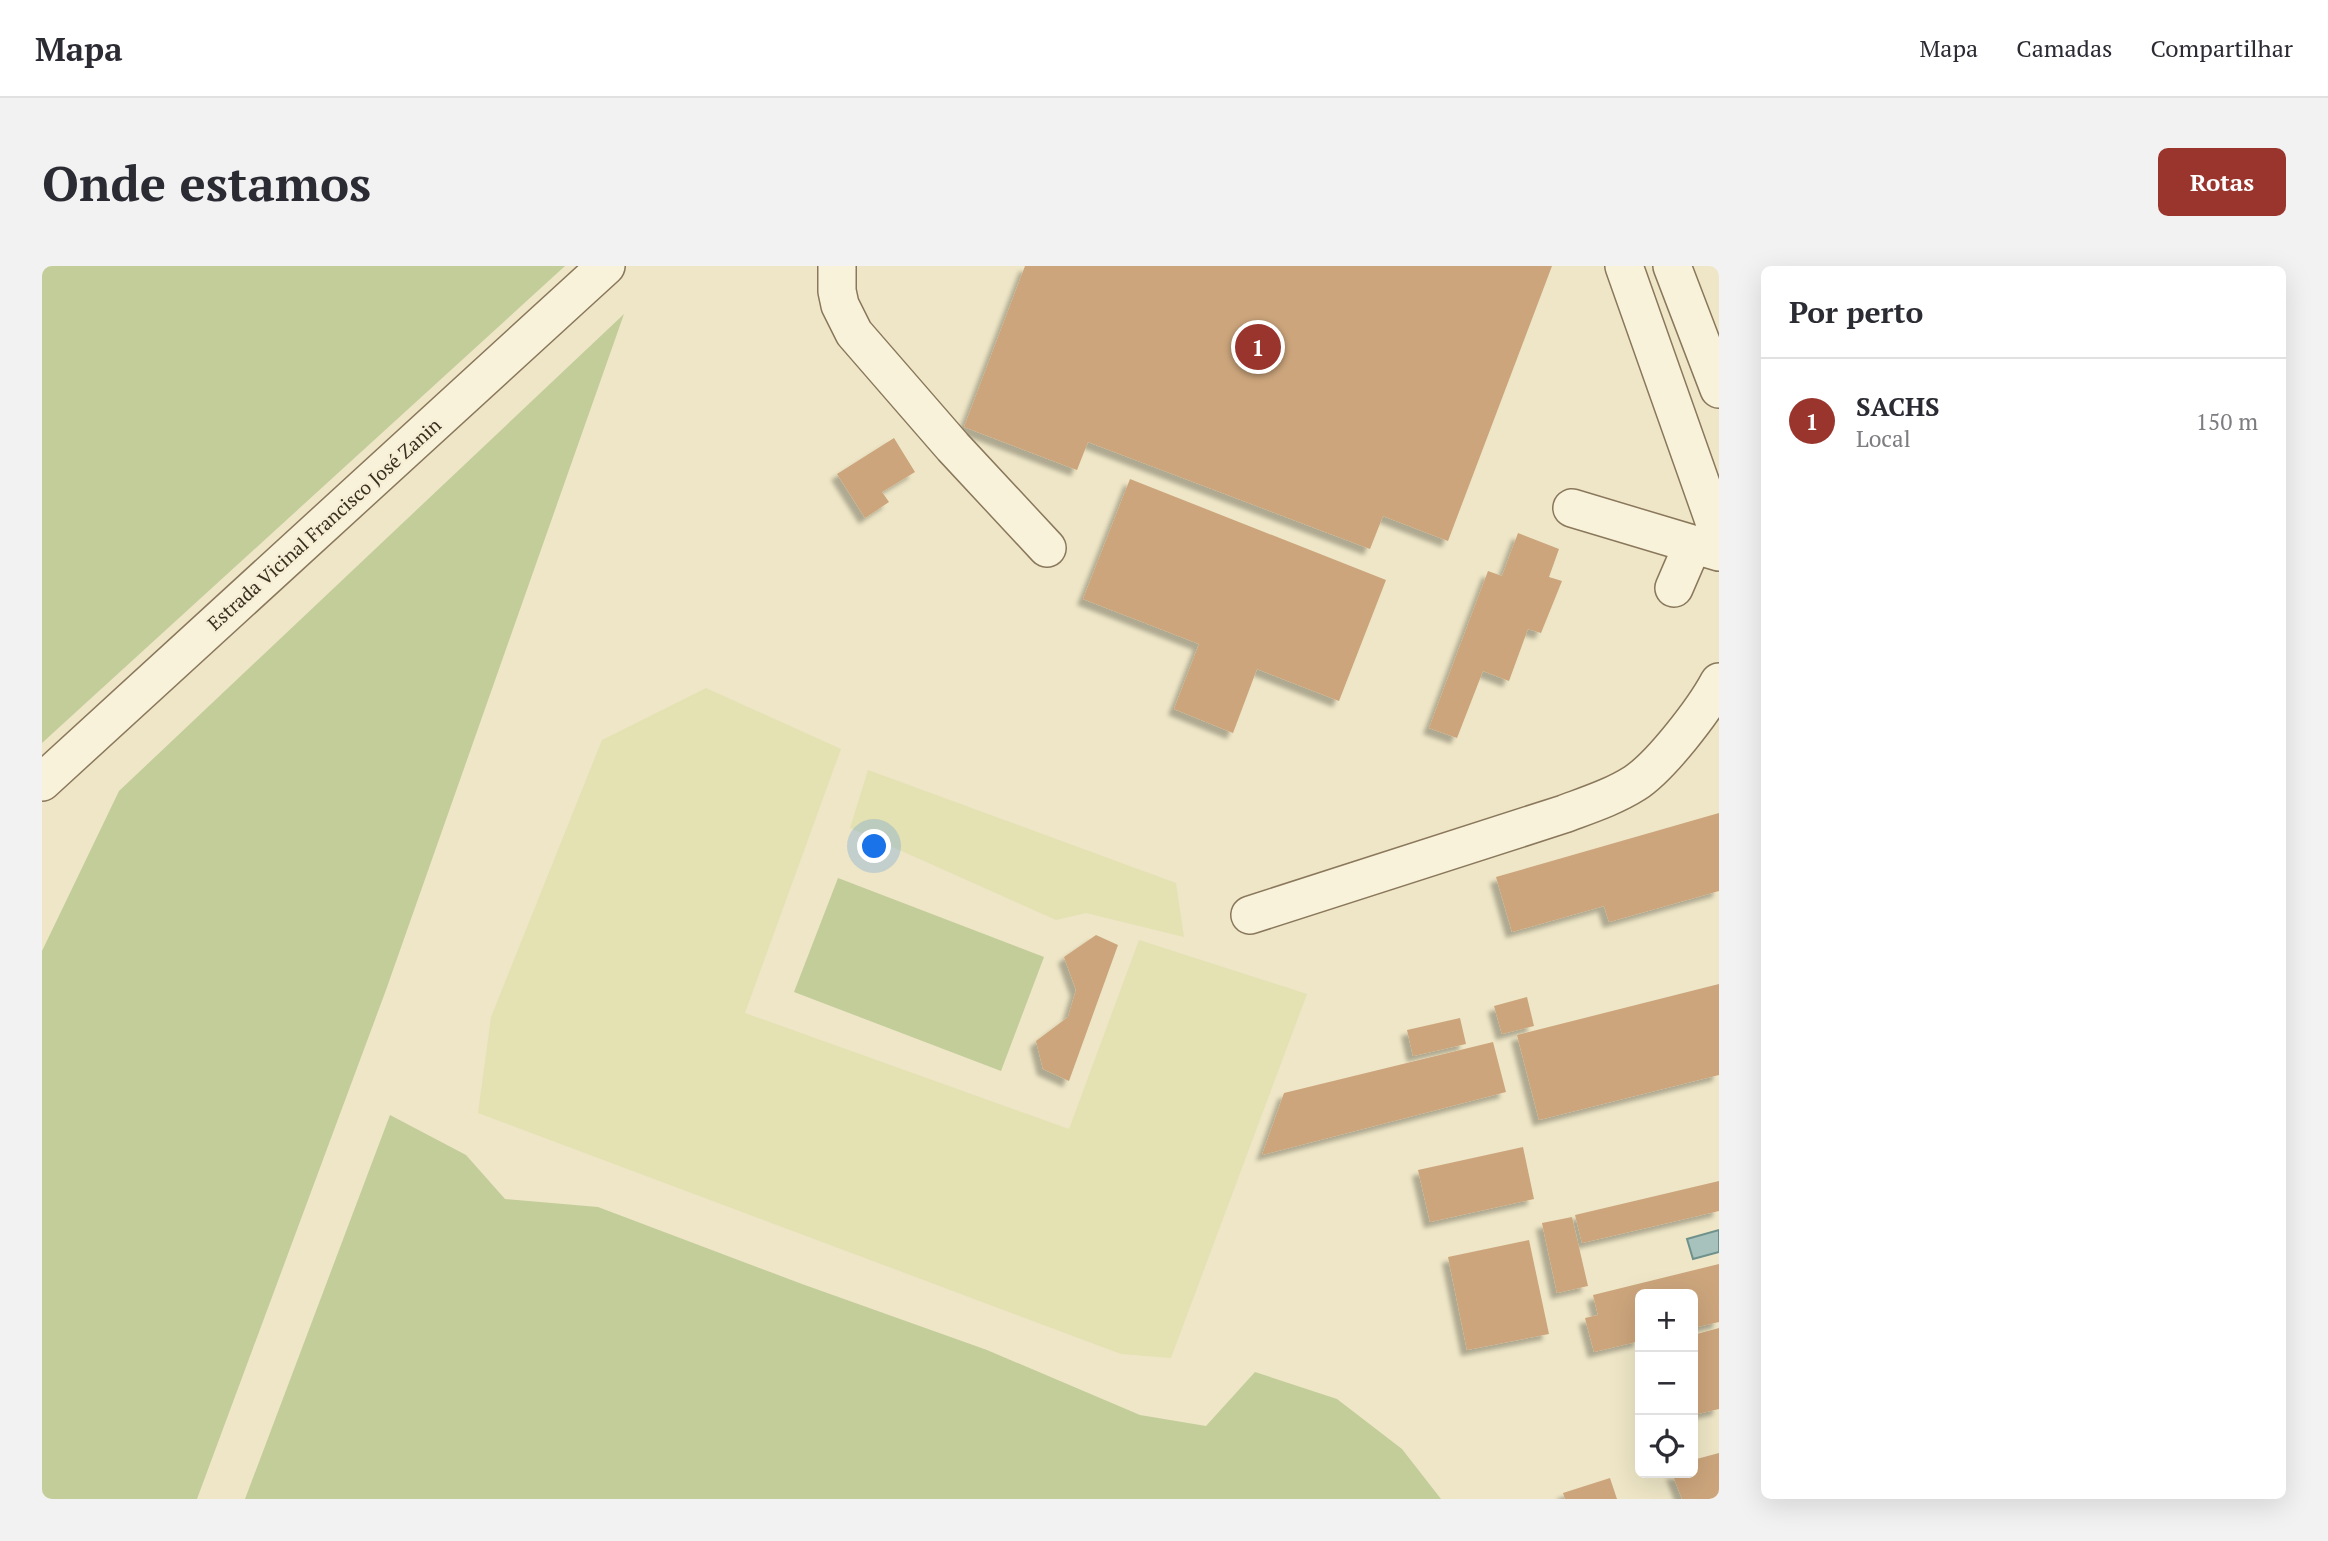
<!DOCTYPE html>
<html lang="pt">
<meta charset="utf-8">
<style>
:root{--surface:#fff;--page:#f2f2f3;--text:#2b2b33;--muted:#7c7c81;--line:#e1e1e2;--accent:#99352c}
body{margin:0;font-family:"PT Serif",serif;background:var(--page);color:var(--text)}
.controls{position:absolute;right:21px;bottom:21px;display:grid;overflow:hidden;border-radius:10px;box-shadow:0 7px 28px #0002}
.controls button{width:63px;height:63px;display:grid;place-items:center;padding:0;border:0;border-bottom:2px solid var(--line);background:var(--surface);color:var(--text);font:35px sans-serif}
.you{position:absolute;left:833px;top:581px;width:24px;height:24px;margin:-18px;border:5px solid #fff;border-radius:50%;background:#1a73e8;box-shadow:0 0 0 10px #1a73e833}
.badge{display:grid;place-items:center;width:46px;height:46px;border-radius:50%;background:var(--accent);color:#fff;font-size:23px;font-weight:700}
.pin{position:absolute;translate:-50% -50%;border:4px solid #fff;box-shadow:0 2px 7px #0006}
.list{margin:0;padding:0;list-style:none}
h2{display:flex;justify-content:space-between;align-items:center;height:91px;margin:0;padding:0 28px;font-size:30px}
h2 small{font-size:23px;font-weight:400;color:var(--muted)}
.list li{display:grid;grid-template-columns:46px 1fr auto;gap:21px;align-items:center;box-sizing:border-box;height:126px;padding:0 28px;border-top:2px solid var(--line)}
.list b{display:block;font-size:26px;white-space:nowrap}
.list p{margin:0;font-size:23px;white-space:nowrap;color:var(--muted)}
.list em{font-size:23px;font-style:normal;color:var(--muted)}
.icon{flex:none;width:38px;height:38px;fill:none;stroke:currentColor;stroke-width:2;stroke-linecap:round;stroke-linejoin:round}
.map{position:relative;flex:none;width:1677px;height:1233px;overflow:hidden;border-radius:10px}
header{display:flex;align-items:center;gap:42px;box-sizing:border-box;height:98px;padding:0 35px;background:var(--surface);border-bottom:2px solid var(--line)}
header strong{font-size:33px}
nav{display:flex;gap:38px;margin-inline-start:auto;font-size:24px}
.intro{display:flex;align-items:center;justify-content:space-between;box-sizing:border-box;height:168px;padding:0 42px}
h1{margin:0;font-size:49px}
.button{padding:18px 32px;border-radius:10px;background:var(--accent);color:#fff;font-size:24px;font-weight:700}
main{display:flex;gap:42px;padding:0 42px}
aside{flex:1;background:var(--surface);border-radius:10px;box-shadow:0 7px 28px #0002}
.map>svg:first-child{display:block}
.farmland{fill:#e4e1b3}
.green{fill:#c2cd9a}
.water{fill:#a7c2bd;stroke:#6e918b;stroke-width:2}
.building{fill:#cca57c;filter:url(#shadow)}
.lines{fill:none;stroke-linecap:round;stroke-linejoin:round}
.minor-casing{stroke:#8a785c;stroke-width:40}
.minor{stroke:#f9f2da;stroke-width:37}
.labels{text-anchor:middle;stroke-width:5;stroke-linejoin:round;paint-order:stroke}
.street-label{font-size:19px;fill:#3a2f1f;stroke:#f6efd6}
</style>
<header>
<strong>Mapa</strong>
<nav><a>Mapa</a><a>Camadas</a><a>Compartilhar</a></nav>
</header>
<div class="intro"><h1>Onde estamos</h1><a class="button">Rotas</a></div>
<main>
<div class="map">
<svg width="1677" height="1233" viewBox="0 0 1677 1233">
<defs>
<filter id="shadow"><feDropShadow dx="-6" dy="6" stdDeviation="2" flood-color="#0004"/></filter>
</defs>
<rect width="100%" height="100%" fill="#eee6c6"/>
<path class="farmland" d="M664 422 799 483 703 747 1027 863 1097 674 1265 728 1129 1092 1079 1088 436 847 449 751 560 474Z
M826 504 1134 617 1142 671 1044 647 1014 654 808 562Z"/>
<path class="green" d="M0 0H523L0 477Z
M582 48 344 724 155 1233H0V685L77 525Z
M796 612 1002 691 959 805 752 726Z
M348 849 424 889 463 933 556 941 760 1018 945 1084 1098 1149 1164 1160 1213 1106 1295 1133 1360 1183 1399 1233H203Z"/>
<path class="water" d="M1677 964V986L1651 993 1645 973Z"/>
<path class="building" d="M983 0H1510L1406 275 1341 250 1328 283 1046 176 1035 204 922 161Z
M852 172 873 206 840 226 847 236 823 252 795 208Z
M1088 213 1344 314 1297 435 1215 403 1191 467 1132 443 1157 378 1041 333Z
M1476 267 1517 283 1507 311 1520 315 1499 367 1486 363 1467 415 1441 405 1415 472 1387 462 1446 305 1460 310Z
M1677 547V625L1567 656 1562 640 1470 666 1454 611Z
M1054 669 1076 679 1027 815 1001 803 994 775 1026 751 1034 724 1022 691Z
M1677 718V809L1497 854 1475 769Z
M1485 731 1492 760 1460 768 1452 740Z
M1418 752 1424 778 1371 790 1365 764Z
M1451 776 1464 826 1220 889 1242 827Z
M1481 881 1492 933 1388 956 1376 904Z
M1677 915V945L1540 977 1533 949Z
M1530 951 1546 1020 1515 1027 1500 957Z
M1487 974 1507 1068 1425 1084 1406 991Z
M1677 998V1056L1651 1062V1028H1598V1075L1552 1086 1543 1052 1556 1049 1551 1029Z
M1677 1062V1143L1651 1149V1069Z
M1677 1187V1233H1640L1630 1207H1651V1194Z
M1568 1212 1575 1233H1523L1521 1227Z"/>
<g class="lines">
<g class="minor-casing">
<path id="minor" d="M795 0V25L798 39 812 67 911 181 1005 282
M1582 0 1677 269
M1630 0 1677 123
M1530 242 1677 286
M1632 322 1651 278
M0 516 564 0
M1208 649 1522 548C1546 539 1571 531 1593 517 1619 500 1662 444 1677 416"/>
</g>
<use href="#minor" class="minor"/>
</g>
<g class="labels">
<g class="street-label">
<text transform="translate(282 258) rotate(-42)" y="7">Estrada Vicinal Francisco José Zanin</text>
</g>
</g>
</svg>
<div class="controls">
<button>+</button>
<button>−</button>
<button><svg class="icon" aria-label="locate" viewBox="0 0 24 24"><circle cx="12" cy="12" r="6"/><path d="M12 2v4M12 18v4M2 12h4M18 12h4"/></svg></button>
</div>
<div class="you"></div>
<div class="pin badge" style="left:1216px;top:81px">1</div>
</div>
<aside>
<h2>Por perto<small></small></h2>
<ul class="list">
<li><span class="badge">1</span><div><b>SACHS</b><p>Local</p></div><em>150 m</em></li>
</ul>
</aside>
</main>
